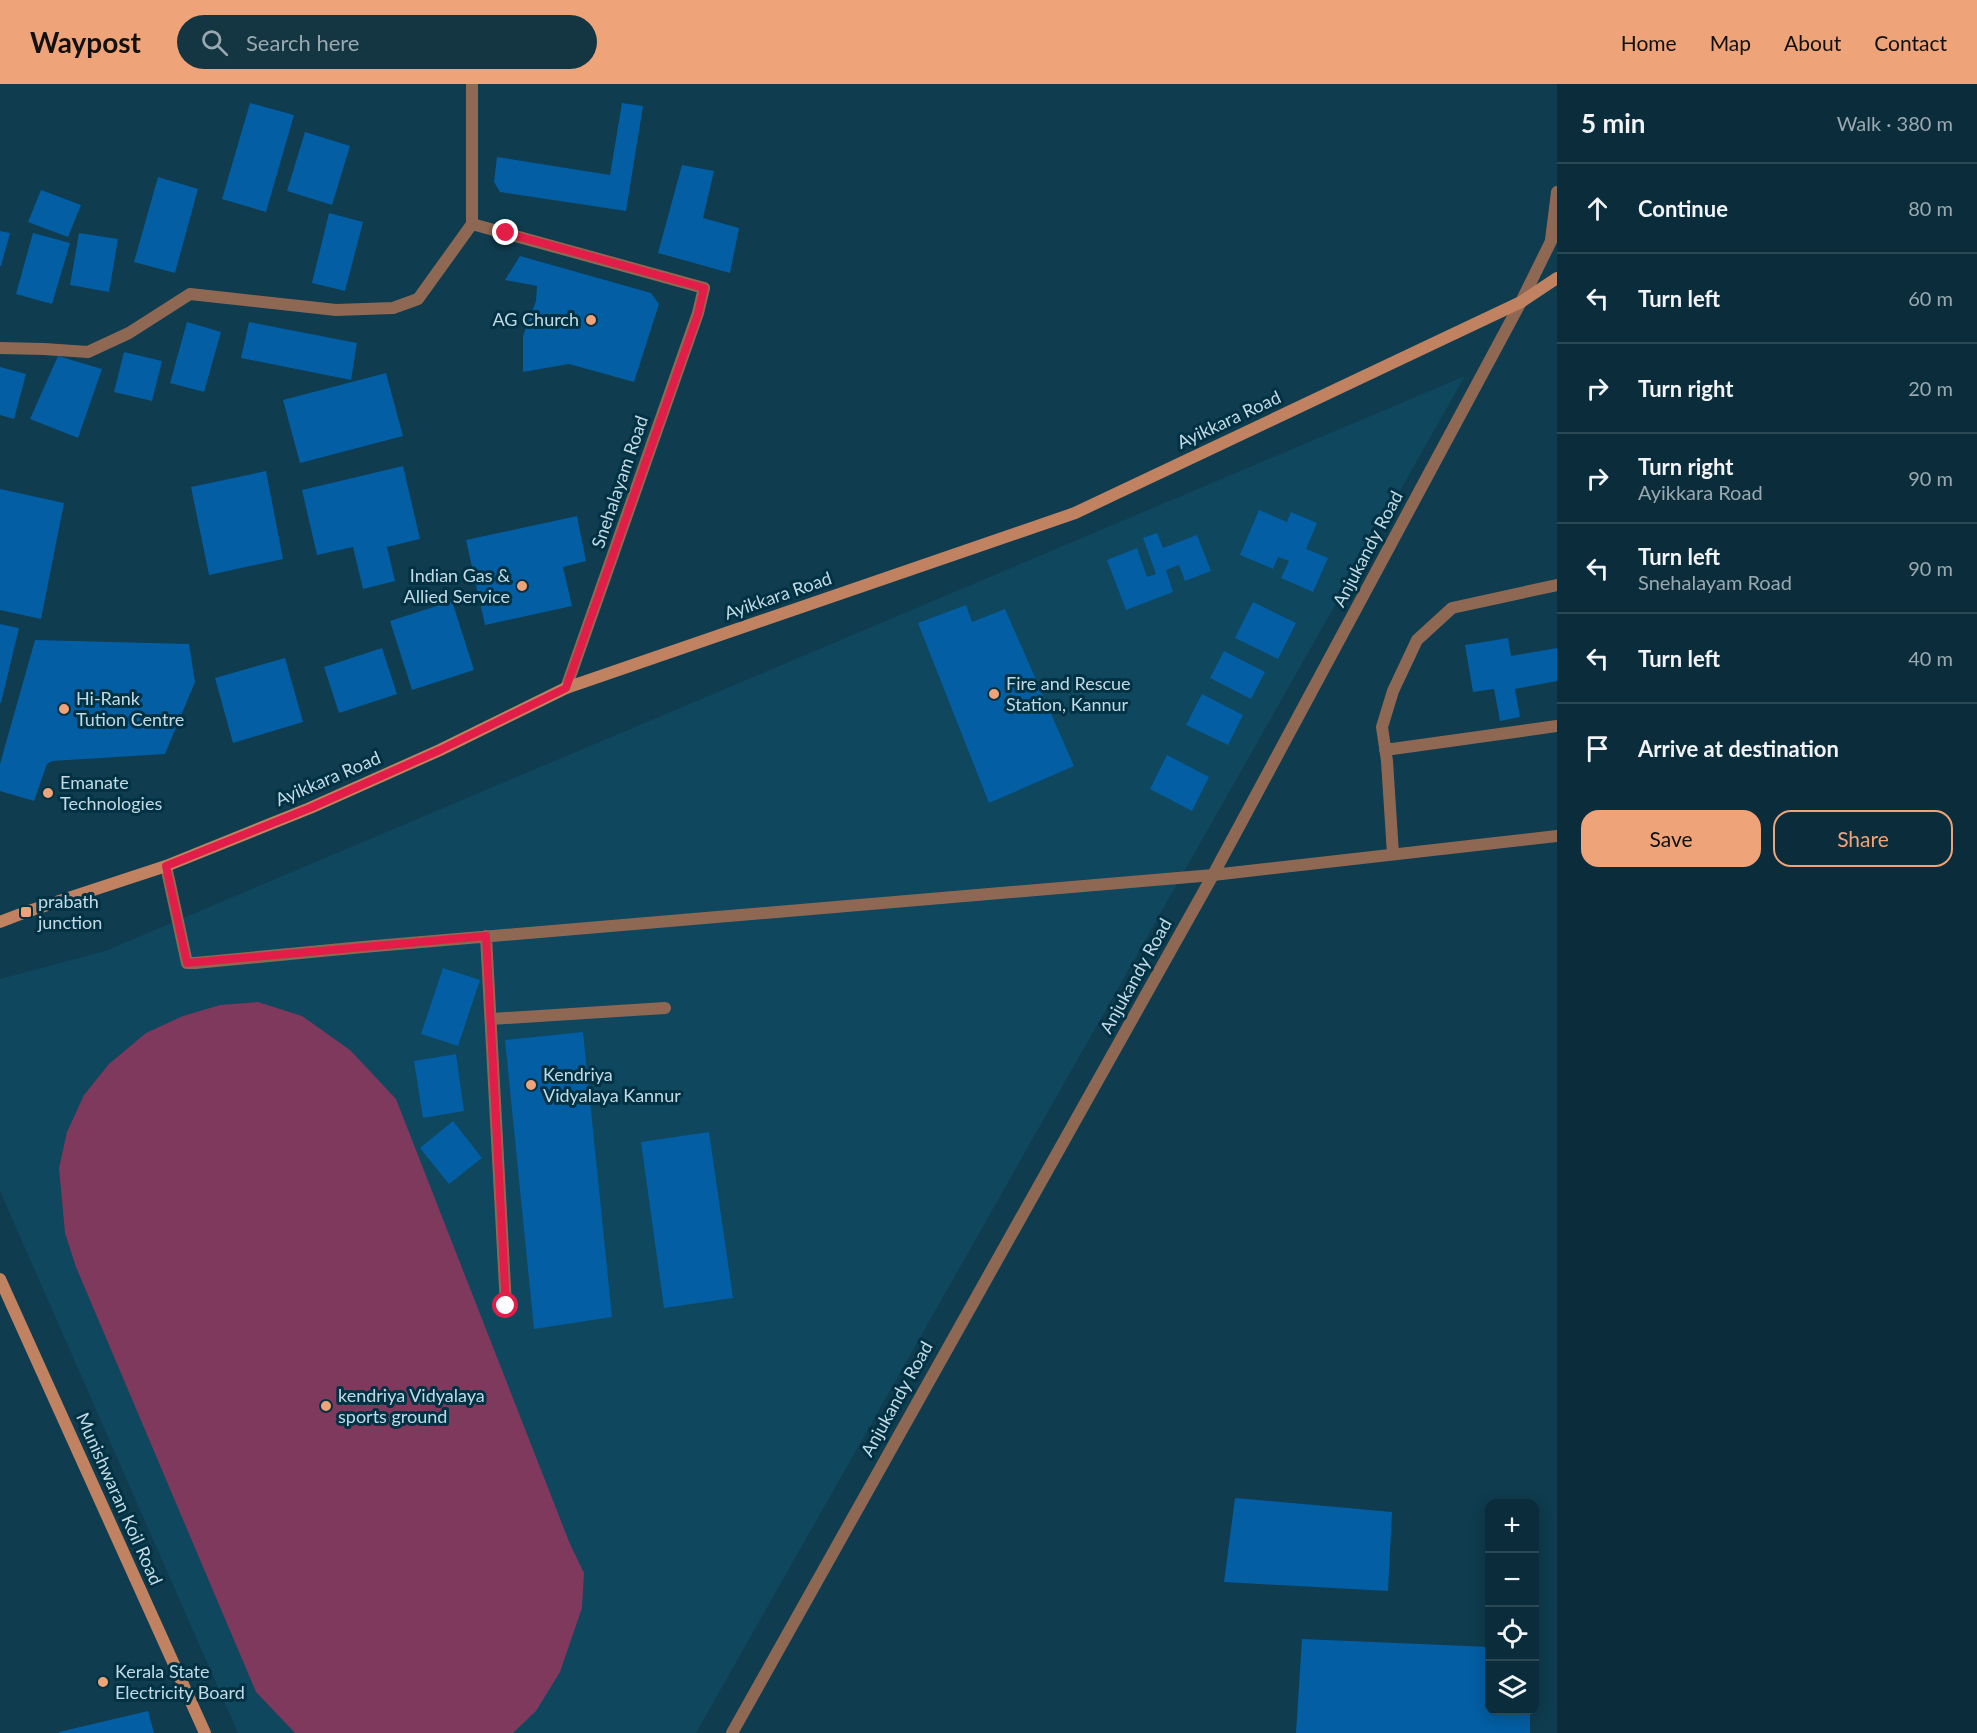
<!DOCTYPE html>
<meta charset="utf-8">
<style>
:root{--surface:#0b2d3b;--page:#143542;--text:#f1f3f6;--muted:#9aa8af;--line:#2b4955;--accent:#efa378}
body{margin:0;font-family:Lato,sans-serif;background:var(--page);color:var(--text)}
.controls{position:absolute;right:18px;bottom:18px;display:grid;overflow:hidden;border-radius:12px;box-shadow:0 3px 15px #0003}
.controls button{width:54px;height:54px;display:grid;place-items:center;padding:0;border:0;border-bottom:2px solid var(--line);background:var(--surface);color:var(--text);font:30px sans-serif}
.stop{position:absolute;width:18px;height:18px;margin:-14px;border:4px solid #e11d48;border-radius:50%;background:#fff}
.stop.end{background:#e11d48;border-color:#fff;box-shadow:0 2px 6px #0008}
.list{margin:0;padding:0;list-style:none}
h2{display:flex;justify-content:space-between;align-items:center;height:78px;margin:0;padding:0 24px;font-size:26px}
h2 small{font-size:20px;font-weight:400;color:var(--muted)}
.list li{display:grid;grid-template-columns:39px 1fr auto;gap:18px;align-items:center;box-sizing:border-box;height:90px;padding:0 24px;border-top:2px solid var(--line)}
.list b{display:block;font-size:22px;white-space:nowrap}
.list p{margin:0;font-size:20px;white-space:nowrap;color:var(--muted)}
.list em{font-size:20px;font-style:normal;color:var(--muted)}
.actions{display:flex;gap:12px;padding:18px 24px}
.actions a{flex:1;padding:14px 0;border:2px solid var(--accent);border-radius:18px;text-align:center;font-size:21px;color:var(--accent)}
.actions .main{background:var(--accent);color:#111}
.icon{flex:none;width:33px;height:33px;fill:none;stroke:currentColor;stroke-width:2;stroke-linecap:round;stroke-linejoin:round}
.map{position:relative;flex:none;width:1557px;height:1649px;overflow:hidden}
header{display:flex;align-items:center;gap:36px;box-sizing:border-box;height:84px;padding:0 30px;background:var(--accent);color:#111}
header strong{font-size:28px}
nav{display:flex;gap:33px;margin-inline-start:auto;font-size:21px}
.search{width:420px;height:54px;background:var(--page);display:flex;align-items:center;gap:15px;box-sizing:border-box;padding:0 21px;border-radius:33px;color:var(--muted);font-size:22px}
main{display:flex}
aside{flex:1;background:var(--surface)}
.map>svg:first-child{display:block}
.built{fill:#0e475e}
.green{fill:#7e395d}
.building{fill:#035ea3}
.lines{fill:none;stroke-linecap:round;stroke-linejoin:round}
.service{stroke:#8f6853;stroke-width:12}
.minor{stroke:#8f6853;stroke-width:12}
.tertiary{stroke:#8f6853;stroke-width:12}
.secondary{stroke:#c08260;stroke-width:12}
.route{stroke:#e11d48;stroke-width:8}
.poi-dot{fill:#efa378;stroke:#013244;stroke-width:2}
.labels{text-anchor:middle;stroke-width:6;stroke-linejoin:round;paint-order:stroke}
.poi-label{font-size:18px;fill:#c3dae5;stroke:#013244;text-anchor:start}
.street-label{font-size:18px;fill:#c3dae5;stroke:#013244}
</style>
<header>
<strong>Waypost</strong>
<div class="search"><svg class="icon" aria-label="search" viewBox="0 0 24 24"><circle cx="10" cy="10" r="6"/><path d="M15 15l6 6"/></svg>Search here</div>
<nav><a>Home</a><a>Map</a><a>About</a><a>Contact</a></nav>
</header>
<main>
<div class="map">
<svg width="1557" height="1649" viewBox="0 0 1557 1649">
<rect width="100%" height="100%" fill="#0f3c4f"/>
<path class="built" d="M1465 292 696 1649H238L0 1107V895L105 867Z"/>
<path class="green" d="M258 918 302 932 350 966 396 1015 570 1460 584 1489 582 1524 560 1588 536 1627 513 1649H295L256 1608 76 1183 65 1149 59 1084 67 1048 84 1011 109 980 146 949 183 932 220 921Z"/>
<path class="building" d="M250 19 294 31 266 128 222 115Z
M622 19 643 22 626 127 500 108 494 98 497 73 610 91Z
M305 48 350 62 332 121 287 107Z
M682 81 714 87 703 134 739 144 730 189 658 169Z
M158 93 198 105 175 189 134 178Z
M41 106 81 121 68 153 28 138Z
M329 129 363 138 345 207 312 199Z
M0 147 10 149 1 182H0Z
M33 149 70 159 52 220 16 210Z
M79 149 118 155 109 208 70 201Z
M520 172 651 209 659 220 634 298 569 280 523 288V252L536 217 537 202 505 196Z
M187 238 221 248 204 308 170 299Z
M249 238 357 259 351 296 241 274Z
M124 268 162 277 152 317 114 308Z
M58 272 102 285 78 354 30 335Z
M0 283 26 290 14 335 0 331Z
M386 289 403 352 300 379 283 316Z
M403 382 420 455 387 463 395 497 363 505 353 463 317 471 302 406Z
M266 387 283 475 209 491 191 403Z
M0 405 64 419 41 535 0 526Z
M1259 426 1287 438 1291 428 1317 439 1306 465 1328 474 1313 508 1281 494 1289 477 1278 473 1273 485 1240 471Z
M577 432 586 477 563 483 572 522 485 541 466 456Z
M1157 449 1163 464 1197 451 1211 487 1185 497 1179 481 1166 486 1173 508 1126 526 1107 476 1137 464 1147 493 1156 490 1143 454Z
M452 517 474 586 412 606 390 537Z
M1253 518 1296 539 1278 575 1235 554Z
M966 521 972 538 1005 525 1074 682 989 719 918 539Z
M0 540 19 544 1 619H0Z
M1508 554 1511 572 1557 564V597L1515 605 1520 633 1500 637 1494 605 1473 608 1465 561Z
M35 556 189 560 195 598 165 670 52 677 47 680 34 717 0 707V680Z
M382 564 397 610 339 629 324 583Z
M1224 567 1265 588 1251 615 1210 594Z
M285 574 303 638 233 659 215 594Z
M1202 610 1243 631 1228 661 1186 641Z
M1167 671 1209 693 1192 727 1150 705Z
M443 884 480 896 458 962 421 950Z
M583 948 612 1233 534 1245 505 956Z
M456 970 464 1027 423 1034 414 977Z
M453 1037 482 1074 449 1100 420 1064Z
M709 1048 733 1214 664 1224 641 1058Z
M1235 1414 1392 1428 1388 1507 1224 1498Z
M1302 1555 1490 1563V1626H1530V1649H1296Z
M148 1627 154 1649H59V1648Z"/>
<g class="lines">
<path class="service" d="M566 604 698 229 704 204"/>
<path class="minor" d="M472 140V0
M1551 156 1557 108
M0 264 44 265 88 268 129 249 190 210 336 226 393 224 418 215 472 140 704 204
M1385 666 1557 642
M1393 770 1387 677 1382 643 1393 607 1417 556 1452 524 1557 501
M166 782 187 879H195L363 863 1213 791 1557 752
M486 852 506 1222
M491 935 665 924"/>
<path class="tertiary" d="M732 1649 1213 791 1521 218 1557 145"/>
<path class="secondary" d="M0 838 26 828 166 782 310 724 440 666 566 604 1075 429 1521 218 1557 194
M0 1195 205 1649"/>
</g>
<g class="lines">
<path class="route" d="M506 149 704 204 698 230 566 604 440 666 310 724 166 782 187 879 486 852 506 1222"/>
</g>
<g class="poi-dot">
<circle cx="591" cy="236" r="6"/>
<circle cx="522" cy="502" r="6"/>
<circle cx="994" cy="610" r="6"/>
<circle cx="64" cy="625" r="6"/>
<circle cx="48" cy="709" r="6"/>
<rect x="20" y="822" width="12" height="12" rx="3"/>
<circle cx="531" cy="1001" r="6"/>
<circle cx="326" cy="1322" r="6"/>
<circle cx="103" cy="1598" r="6"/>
</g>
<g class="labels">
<g class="poi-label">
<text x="579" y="242" text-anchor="end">AG Church</text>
<text x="510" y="498" text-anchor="end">Indian Gas &amp;<tspan x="510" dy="21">Allied Service</tspan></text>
<text x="1006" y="606">Fire and Rescue<tspan x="1006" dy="21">Station, Kannur</tspan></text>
<text x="76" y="621">Hi-Rank<tspan x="76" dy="21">Tution Centre</tspan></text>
<text x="60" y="705">Emanate<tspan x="60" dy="21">Technologies</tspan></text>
<text x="38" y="824">prabath<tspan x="38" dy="21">junction</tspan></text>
<text x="543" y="997">Kendriya<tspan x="543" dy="21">Vidyalaya Kannur</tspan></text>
<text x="338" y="1318">kendriya Vidyalaya<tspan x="338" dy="21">sports ground</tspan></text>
<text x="115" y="1594">Kerala State<tspan x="115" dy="21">Electricity Board</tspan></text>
</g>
<g class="street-label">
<text transform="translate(1229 336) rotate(-25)" y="6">Ayikkara Road</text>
<text transform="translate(620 398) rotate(-71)" y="6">Snehalayam Road</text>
<text transform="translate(1368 465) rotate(-62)" y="6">Anjukandy Road</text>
<text transform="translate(778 512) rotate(-19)" y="6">Ayikkara Road</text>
<text transform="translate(328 695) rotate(-23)" y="6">Ayikkara Road</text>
<text transform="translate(1136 892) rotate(-61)" y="6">Anjukandy Road</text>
<text transform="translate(897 1315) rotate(-61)" y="6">Anjukandy Road</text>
<text transform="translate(119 1415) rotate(66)" y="6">Munishwaran Koil Road</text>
</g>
</g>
</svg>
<div class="controls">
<button>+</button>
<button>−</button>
<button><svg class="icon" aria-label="locate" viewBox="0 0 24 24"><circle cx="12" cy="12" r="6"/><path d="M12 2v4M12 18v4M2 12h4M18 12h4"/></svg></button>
<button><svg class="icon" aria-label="layers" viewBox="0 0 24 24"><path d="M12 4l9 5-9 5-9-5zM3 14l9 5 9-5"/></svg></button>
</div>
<div class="stop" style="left:506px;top:1222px"></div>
<div class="stop end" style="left:506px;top:149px"></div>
</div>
<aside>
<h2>5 min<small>Walk · 380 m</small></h2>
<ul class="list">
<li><svg class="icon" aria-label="ahead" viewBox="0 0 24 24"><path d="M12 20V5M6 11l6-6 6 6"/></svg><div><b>Continue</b></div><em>80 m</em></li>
<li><svg class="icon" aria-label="left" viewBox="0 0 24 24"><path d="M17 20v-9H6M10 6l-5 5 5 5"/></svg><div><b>Turn left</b></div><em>60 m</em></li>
<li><svg class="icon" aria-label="right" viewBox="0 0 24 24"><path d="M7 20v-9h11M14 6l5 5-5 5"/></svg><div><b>Turn right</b></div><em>20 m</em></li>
<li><svg class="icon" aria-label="right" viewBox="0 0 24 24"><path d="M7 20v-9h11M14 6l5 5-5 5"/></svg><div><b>Turn right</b><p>Ayikkara Road</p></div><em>90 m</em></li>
<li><svg class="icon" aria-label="left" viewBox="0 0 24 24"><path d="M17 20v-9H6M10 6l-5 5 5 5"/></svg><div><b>Turn left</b><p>Snehalayam Road</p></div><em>90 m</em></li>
<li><svg class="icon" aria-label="left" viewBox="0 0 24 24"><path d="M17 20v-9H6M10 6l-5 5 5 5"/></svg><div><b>Turn left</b></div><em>40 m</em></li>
<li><svg class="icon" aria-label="arrive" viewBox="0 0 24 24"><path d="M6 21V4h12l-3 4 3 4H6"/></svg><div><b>Arrive at destination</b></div></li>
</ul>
<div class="actions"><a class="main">Save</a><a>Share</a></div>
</aside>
</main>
